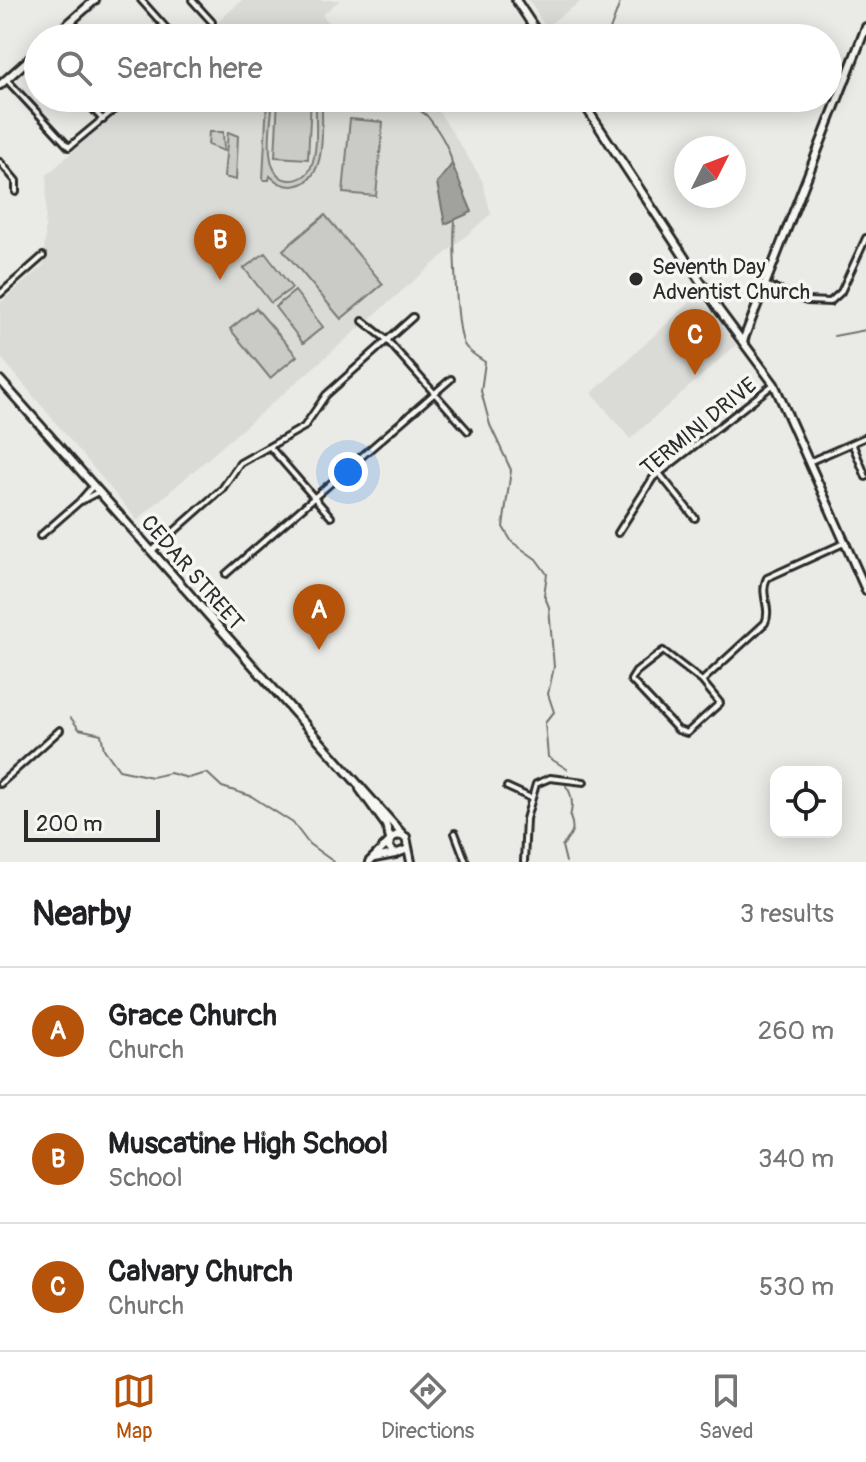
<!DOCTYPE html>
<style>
:root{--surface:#fff;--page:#f6f6f6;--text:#202124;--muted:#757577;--line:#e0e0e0;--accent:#b45309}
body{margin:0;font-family:Pangolin,sans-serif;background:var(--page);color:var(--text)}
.controls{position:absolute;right:24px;bottom:24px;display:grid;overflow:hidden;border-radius:16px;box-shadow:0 4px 20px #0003}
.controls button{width:72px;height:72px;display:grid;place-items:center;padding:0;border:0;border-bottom:2px solid var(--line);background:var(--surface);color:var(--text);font:40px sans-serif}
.compass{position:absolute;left:674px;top:136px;width:72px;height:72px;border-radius:50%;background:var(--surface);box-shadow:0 4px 20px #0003;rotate:48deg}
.scale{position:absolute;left:24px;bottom:20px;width:136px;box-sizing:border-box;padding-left:8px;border:4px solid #2b2b2b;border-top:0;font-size:22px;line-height:28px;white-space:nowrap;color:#2b2b2b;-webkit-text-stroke:6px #f6f6f2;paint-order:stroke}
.you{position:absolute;left:348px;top:472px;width:28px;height:28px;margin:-20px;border:6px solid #fff;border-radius:50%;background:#1a73e8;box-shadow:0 0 0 12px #1a73e833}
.badge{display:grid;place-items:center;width:52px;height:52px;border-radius:50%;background:var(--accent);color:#fff;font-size:26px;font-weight:700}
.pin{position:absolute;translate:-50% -66px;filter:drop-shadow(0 2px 4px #0008)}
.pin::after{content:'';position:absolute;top:42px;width:28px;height:24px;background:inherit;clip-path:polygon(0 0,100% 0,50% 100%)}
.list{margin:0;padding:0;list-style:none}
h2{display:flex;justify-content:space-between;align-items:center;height:104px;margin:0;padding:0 32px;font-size:34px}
h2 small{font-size:26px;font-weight:400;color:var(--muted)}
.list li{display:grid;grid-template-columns:52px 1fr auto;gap:24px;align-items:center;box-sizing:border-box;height:128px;padding:0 32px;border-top:2px solid var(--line)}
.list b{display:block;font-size:30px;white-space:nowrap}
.list p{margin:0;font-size:26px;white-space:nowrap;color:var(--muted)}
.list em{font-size:26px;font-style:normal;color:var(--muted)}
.icon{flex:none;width:44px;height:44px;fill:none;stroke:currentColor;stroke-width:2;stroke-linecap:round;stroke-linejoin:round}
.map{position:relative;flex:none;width:866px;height:862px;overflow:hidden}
.search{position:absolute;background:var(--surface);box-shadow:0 4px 20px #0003;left:24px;right:24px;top:24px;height:88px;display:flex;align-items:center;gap:20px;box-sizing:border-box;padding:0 28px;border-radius:44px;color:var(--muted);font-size:30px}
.sheet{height:488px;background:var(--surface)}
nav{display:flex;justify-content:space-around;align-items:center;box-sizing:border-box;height:112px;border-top:2px solid var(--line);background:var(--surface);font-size:22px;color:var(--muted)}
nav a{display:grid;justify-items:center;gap:4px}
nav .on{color:var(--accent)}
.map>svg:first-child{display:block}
.built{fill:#dadad6}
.green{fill:#cacac7;stroke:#7a7a79;stroke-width:2}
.water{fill:#a1a19e;stroke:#727270;stroke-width:2}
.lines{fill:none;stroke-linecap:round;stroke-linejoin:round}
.stream{stroke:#727270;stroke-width:2}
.minor-casing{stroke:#2b2b2b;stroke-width:10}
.tertiary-casing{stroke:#2b2b2b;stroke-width:12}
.secondary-casing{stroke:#2b2b2b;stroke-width:12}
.minor{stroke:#f6f6f2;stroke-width:4}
.tertiary{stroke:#f6f6f2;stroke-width:6}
.secondary{stroke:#f6f6f2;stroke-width:6}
.poi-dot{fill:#2b2b2b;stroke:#f6f6f2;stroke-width:3}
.labels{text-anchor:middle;stroke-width:7;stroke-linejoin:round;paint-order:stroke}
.poi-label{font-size:22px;fill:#2b2b2b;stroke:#f6f6f2;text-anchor:start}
.street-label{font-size:22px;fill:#2b2b2b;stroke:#f6f6f2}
</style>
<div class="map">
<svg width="866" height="862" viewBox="0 0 866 862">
<rect width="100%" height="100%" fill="#eaeae6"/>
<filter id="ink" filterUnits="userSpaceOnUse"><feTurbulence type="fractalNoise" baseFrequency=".0125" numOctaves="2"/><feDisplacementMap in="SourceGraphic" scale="16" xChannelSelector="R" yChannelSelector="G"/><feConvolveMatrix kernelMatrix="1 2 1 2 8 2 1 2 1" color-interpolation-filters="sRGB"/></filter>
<g filter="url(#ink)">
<path class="built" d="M242 0H340L322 15 343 38H200Z
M529 0H583L545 27Z
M132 98H418L435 106 463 149 482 180 491 214 137 520 0 356V303L44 265 47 175Z
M699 294 736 345 630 439 592 393Z"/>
<path class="green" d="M267 98H273C272 119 259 180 291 180 300 180 308 175 311 167 319 148 315 118 316 98H322C321 123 329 177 298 185 287 188 277 183 270 176L269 180H263Z
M278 98H311L308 159 275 157Z
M350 119 383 122 376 196 343 193Z
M209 132H223L224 151 208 145Z
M228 132 238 136 236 180 224 177Z
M325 215 383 284 341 319 283 250Z
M265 253 292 288 271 303 244 268Z
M295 291 323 327 303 343 275 307Z
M256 308 297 356 270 378 230 329Z"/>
<path class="water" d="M452 164 472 212 445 224 437 183Z"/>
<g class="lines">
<path class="stream" d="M607 38 621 0
M401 98C408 106 422 109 428 117 439 131 450 147 452 164
M455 222C453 241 456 333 465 346 469 352 479 358 485 362L481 391 490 425 511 470 503 527 512 542 536 559 547 574 544 595 549 607 554 667 548 694 554 712 545 723 548 757 567 769
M834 336 866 330
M71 718 79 729 101 734 104 749 119 770 152 777 170 773 188 778 207 773 222 787 251 796 293 823 309 844 334 862
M566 786C573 795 573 806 570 817 576 831 571 836 562 846L566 862"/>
<g class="minor-casing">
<path id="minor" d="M141 0 175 38
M192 0 212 22
M72 22 87 38
M6 79 69 147 128 98
M83 98 103 120
M0 162 16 181V192
M765 285 807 301 830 302 841 292 866 238
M0 294 43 256
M363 321 387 340 468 431
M852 443 866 477
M270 447 331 517
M811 461 866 437
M659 473 695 518
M79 502 93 486
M618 533 653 478 774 384
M40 536 79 502 98 492
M153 550 222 489 240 463 304 427 326 395 413 317
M226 574 451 379
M663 651 702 681 720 703 687 733 678 730 631 680 636 672Z
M702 681 765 623C772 608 759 594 767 578L844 543
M0 784 60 730
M507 787 531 798
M455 833 466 862
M524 862 526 819 536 784 550 778 584 782"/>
</g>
<g class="tertiary-casing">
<path id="tertiary" d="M52 38 95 0
M0 85 38 51
M743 341 866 27
M374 858 395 854
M369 862 389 842"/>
</g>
<g class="secondary-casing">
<path id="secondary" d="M516 0 541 38
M580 98 719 310 774 384 866 590
M0 380 403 835
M360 789 386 825 390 839
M408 849 395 854 389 848 390 840 397 835 406 837 411 862"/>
</g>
<use href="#minor" class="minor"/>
<use href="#tertiary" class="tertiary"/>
<use href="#secondary" class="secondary"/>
</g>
</g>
<circle class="poi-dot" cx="636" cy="279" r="8"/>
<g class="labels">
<g class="poi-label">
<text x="652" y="274">Seventh Day<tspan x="652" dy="25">Adventist Church</tspan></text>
</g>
<g class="street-label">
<text transform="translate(698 426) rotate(-39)" y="8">TERMINI DRIVE</text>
<text transform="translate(193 572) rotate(49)" y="8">CEDAR STREET</text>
</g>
</g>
</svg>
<div class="controls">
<button><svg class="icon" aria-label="locate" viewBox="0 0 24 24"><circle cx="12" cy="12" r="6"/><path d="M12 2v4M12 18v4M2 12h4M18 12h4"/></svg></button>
</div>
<svg class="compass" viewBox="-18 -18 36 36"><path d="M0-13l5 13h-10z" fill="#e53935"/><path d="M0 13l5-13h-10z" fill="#757577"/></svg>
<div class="scale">200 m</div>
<div class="you"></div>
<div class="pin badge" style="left:319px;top:650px">A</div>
<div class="pin badge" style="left:220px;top:280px">B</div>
<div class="pin badge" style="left:695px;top:375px">C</div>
<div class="search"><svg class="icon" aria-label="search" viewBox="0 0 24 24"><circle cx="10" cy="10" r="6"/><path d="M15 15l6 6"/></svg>Search here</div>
</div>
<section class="sheet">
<h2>Nearby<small>3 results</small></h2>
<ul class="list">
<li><span class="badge">A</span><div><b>Grace Church</b><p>Church</p></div><em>260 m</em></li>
<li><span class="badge">B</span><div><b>Muscatine High School</b><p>School</p></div><em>340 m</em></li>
<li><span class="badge">C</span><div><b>Calvary Church</b><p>Church</p></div><em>530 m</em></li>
</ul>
</section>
<nav>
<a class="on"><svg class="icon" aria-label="map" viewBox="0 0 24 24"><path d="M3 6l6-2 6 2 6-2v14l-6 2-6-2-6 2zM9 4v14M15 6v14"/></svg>Map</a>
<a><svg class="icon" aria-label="directions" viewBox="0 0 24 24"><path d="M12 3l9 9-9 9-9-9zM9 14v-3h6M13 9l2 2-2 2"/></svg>Directions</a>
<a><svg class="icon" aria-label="saved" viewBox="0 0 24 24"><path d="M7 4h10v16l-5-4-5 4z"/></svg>Saved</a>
</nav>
